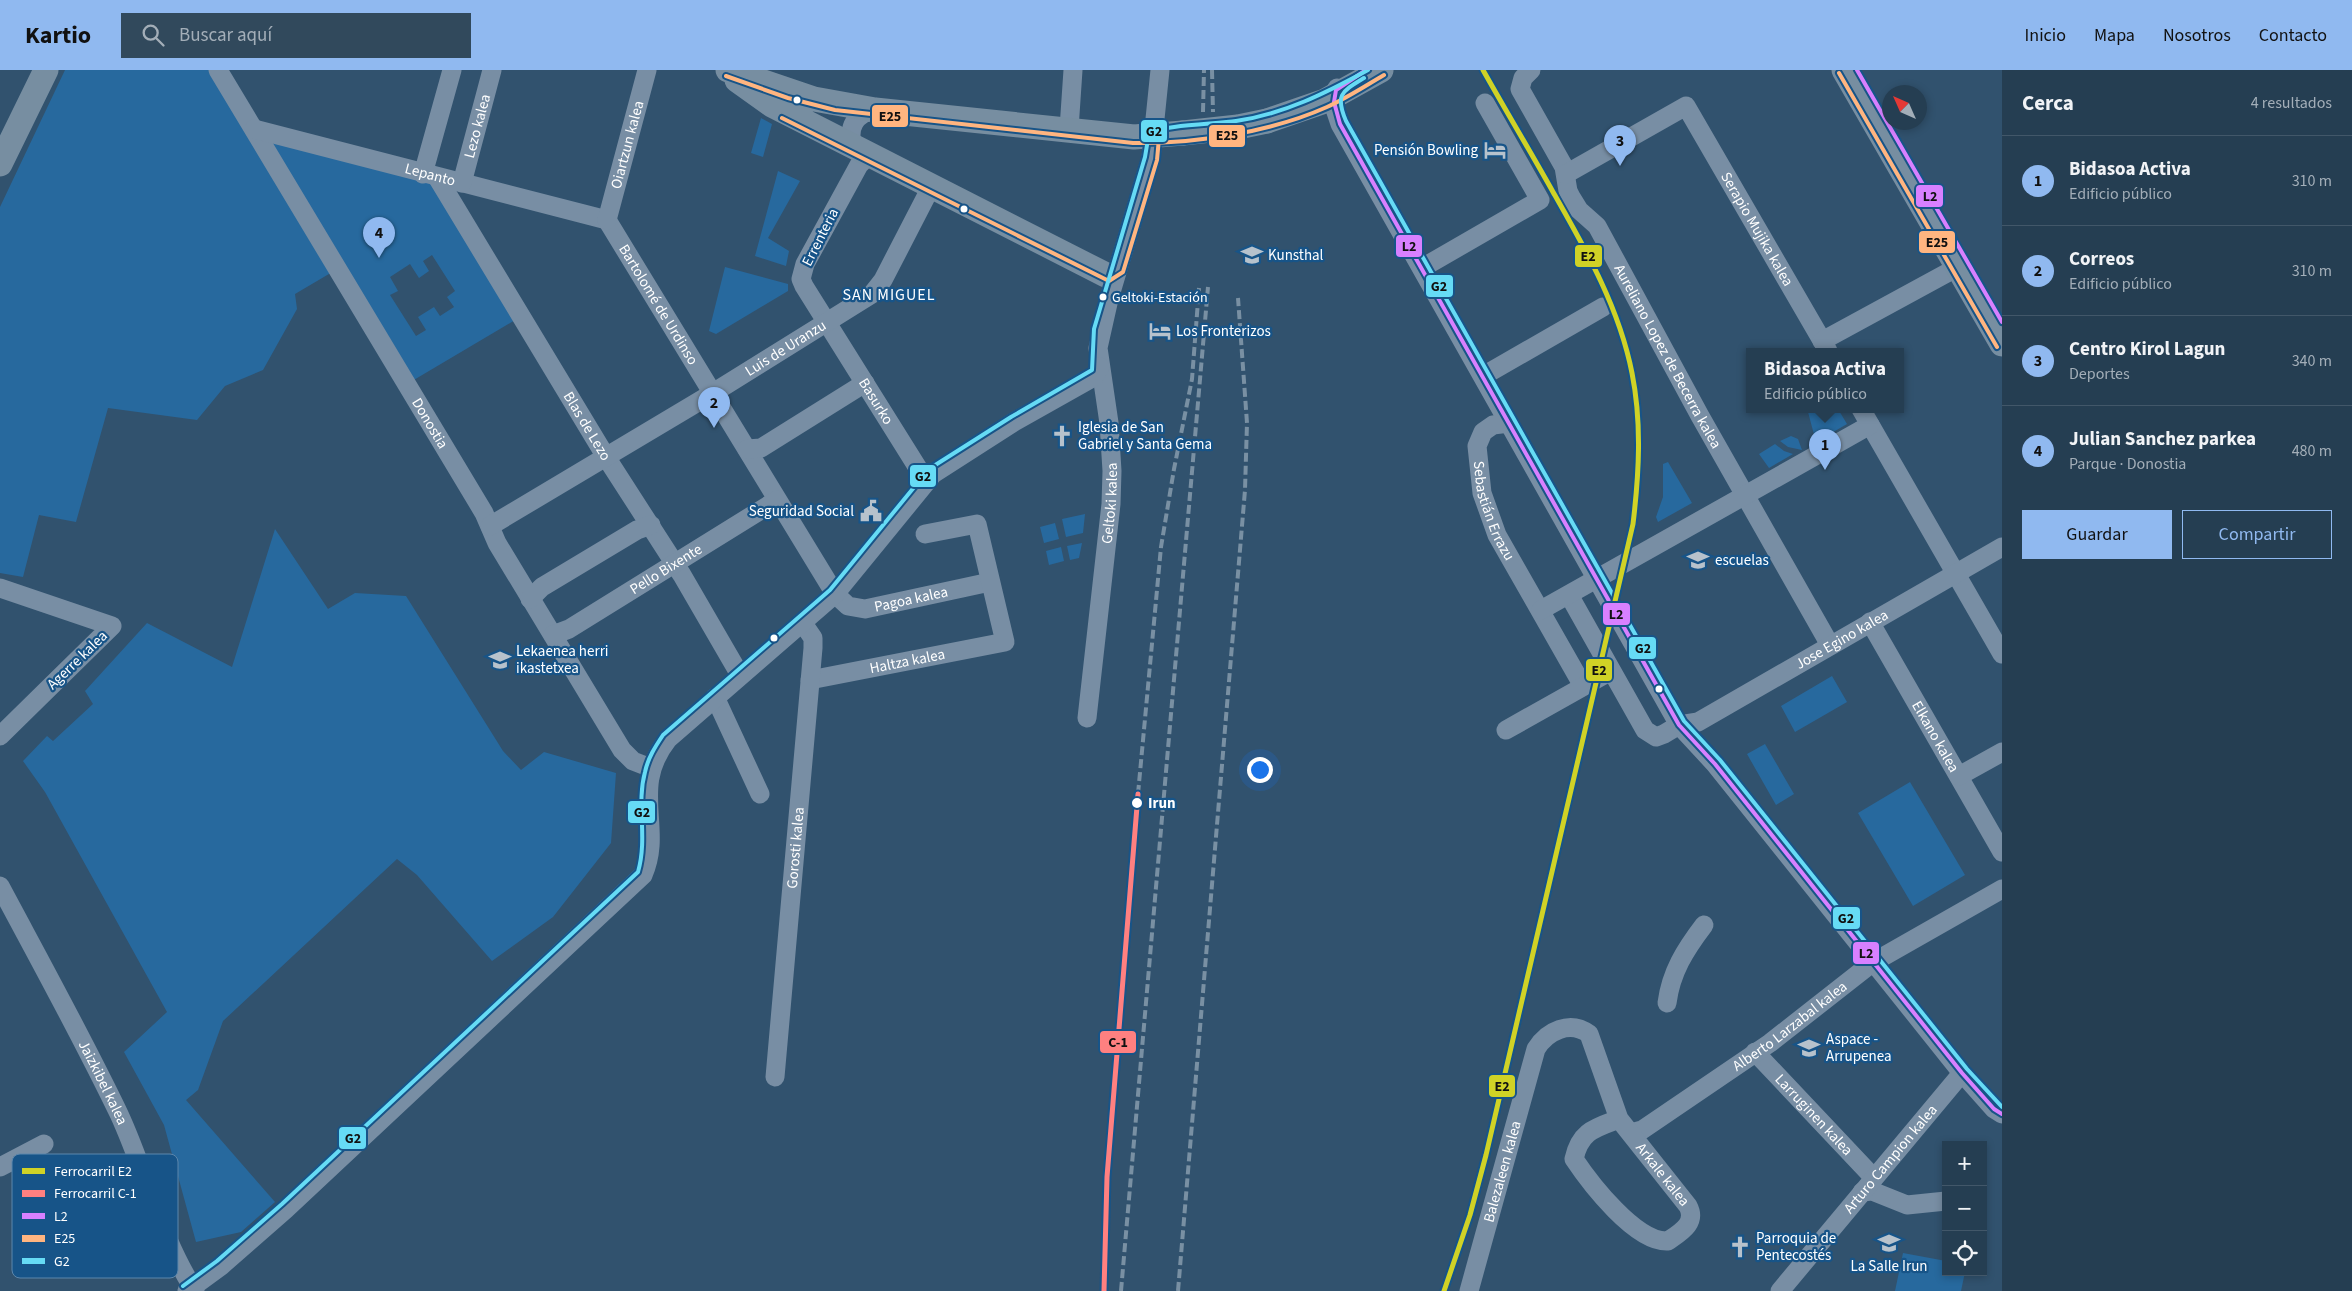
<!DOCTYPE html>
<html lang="es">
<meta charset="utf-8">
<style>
:root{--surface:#253e52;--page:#31495c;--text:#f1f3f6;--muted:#a3aeb8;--line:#425769;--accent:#90b9f0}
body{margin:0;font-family:"Source Sans 3",sans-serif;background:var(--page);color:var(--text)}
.controls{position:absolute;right:15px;bottom:15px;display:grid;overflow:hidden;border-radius:0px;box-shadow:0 2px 8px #0003}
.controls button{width:45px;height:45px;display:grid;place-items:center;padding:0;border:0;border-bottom:1px solid var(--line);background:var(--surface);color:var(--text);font:25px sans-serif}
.compass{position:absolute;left:1882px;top:15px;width:45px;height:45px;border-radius:50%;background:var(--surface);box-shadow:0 2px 8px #0003;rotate:315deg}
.you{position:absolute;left:1259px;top:699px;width:18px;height:18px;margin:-12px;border:4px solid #fff;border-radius:50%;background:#1a73e8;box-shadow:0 0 0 8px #1a73e833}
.badge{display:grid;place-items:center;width:32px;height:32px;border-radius:50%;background:var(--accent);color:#111;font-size:16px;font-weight:700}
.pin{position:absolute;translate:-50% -41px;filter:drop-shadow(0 1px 2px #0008)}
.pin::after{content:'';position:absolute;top:26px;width:18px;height:15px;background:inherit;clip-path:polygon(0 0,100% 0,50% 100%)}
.popup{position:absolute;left:1746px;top:278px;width:158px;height:65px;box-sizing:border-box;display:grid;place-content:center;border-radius:0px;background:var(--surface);filter:drop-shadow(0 1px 4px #0005);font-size:16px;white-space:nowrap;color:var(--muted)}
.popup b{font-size:19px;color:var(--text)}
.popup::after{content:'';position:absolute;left:50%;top:100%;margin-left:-10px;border:10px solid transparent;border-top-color:var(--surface)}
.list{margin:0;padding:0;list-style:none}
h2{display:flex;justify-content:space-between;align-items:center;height:65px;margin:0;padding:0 20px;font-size:21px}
h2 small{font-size:16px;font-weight:400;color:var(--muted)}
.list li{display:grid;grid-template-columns:32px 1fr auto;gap:15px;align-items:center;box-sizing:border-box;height:90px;padding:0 20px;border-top:1px solid var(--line)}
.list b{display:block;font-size:19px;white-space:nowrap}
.list p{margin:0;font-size:16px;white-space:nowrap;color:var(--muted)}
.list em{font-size:16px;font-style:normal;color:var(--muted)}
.actions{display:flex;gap:10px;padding:15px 20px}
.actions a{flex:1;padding:11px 0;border:1px solid var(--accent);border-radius:0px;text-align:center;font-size:18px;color:var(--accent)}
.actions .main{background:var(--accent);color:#111}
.icon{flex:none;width:28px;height:28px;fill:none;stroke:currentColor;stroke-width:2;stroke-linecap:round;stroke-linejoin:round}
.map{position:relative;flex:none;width:2002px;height:1221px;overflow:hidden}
header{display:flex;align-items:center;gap:30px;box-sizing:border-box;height:70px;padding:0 25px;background:var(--accent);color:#111}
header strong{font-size:24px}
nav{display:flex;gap:28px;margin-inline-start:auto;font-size:18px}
.search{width:350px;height:45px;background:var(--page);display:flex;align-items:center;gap:12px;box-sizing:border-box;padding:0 18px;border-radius:0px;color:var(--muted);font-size:19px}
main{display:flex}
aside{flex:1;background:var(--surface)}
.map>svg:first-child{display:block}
.green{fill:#27699e;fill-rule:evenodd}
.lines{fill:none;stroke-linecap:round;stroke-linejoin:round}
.minor{stroke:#788ea4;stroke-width:19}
.major{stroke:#778ea1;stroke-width:25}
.rail{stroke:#7990a3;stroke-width:4;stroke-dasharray:9 4;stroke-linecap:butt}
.major-bridge{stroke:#778ea1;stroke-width:25}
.bus-1-casing{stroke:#175488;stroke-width:8}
.bus-2-casing{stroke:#175488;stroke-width:8}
.bus-3-casing{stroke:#175488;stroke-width:8}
.bus-1{stroke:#d880ff;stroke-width:4}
.bus-2{stroke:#ffb580;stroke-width:4}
.bus-3{stroke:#66dbf5;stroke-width:4}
.rail-1-casing{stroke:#175488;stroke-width:9}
.rail-2-casing{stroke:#175488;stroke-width:9}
.rail-1{stroke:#d0d226;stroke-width:5}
.rail-2{stroke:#ff8080;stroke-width:5}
.bus-dot{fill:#fff;stroke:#175488;stroke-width:2}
.labels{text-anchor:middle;stroke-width:4.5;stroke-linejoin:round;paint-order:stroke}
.bus-label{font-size:14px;fill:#fff;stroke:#175488;text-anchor:start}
.street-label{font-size:15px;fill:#fff;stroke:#175488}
.poi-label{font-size:15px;fill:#fff;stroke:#175488;text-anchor:start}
.stop-label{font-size:15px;font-weight:bold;fill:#fff;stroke:#175488;text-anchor:start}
.neighbourhood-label{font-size:16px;letter-spacing:1px;fill:#fff;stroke:#175488}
.key{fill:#175488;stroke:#5d87ac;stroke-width:1}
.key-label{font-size:14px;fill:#fff}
.line-badge{stroke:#175488;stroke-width:2}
.pale-badge-label{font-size:14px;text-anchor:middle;font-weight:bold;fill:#111}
</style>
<header>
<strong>Kartio</strong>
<div class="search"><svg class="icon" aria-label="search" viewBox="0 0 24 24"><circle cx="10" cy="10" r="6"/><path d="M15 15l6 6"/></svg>Buscar aquí</div>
<nav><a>Inicio</a><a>Mapa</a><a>Nosotros</a><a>Contacto</a></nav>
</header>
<main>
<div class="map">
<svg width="2002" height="1221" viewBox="0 0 2002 1221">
<rect width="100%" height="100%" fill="#31526e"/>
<path class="green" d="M65 0H214L334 201 295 224 297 239 263 300 225 316 197 350 108 338 76 452 39 445 23 507 0 503V137Z
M761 48 772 54 763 87 751 83Z
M254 59 437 107 522 246 407 314ZM432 185 455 221 447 227 454 237 440 246 434 237 418 247 426 260 416 266 390 225 398 221 390 207 410 194 419 208 429 201 423 191Z
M778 101 800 111 768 168 789 181 786 196 755 186Z
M725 197 788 214V221L716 264 709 261Z
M1828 339H1838L1847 354 1816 372 1808 342Z
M1791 366 1798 369 1802 380 1788 377 1780 371Z
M1775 374 1784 381 1793 384 1769 398 1759 384Z
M1668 392 1692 433 1658 452 1656 447 1663 427V394Z
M1085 444 1083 463 1066 467 1062 449Z
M1055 453 1059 469 1044 473 1040 457Z
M275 459 328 539 355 523 406 526 503 681 521 700 544 682 616 703 611 773 553 847 492 891 417 805 397 789 223 951 198 1020 186 1030 275 1132 241 1162 196 1172 164 1055 124 982 167 942 45 722 23 691 47 666 53 671 93 634 85 621 147 553 232 597Z
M1082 473 1079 488 1070 490 1067 476Z
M1061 477 1064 491 1049 495 1046 481Z
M1832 606 1847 632 1795 662 1781 636Z
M1765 674 1794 724 1776 735 1747 684Z
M1910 712 1965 805 1913 836 1858 743Z
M1903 1183 1946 1191V1202H1965L1961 1221H1895Z"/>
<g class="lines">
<g class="minor">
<path id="s1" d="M218 0 484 443 497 473 622 680 633 691 651 698"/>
<path id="s2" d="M1531 0 1523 8 1520 19 1564 97 1568 121 1571 127 1579 140 1597 156 1700 346 1830 575"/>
<path d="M1337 18 1332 30 1340 54 1679 655 1715 694 1962 1003 1994 1039 2002 1044"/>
<path id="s3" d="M254 59 607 150"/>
<path d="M1069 59 1073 0"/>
<path d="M853 77C847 57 855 44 875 40"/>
<path id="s4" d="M869 85 859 95 805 194 801 209 804 216 926 411"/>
<path d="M423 104 452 0"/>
<path id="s5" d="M1566 104 1686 36 1828 281"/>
<path id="s6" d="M437 107 606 387 682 505 740 605"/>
<path id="s7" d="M462 113 492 0"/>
<path id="s8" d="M607 150 835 524 848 536 865 539 990 512"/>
<path id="s9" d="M607 150 647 0"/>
<path d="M1422 198 1540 130 1485 33"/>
<path d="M1822 271 1958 197"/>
<path d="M1483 306 1603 237"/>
<path d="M1861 339 2002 584"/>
<path id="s10" d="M1509 353 1493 355 1483 362 1477 376 1482 423 1497 465 1583 616"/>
<path d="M747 379 761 378 865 313"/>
<path id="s11" d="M490 456 713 323 872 224 883 210 931 117"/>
<path d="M0 518 112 556 0 666"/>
<path id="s12" d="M1569 525 1645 660 1656 667 1664 664 1679 655 1698 652 2002 477"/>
<path d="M530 529 542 517 637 460 651 455"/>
<path d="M1541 540 1870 355"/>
<path id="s13" d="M1870 552 2002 782"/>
<path id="s14" d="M553 565 569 559 777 430"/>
<path id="s15" d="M810 610 1005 572 977 454 925 464"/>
<path d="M715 627 760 724"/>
<path id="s16" d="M1087 648 1111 434 1112 401 1109 353 1098 278 1109 229 1151 88 1160 0"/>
<path d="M1506 660 1611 601"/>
<path d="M1959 706 2002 682"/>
<path id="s17" d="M0 816C40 891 82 967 119 1044 146 1102 160 1167 195 1221"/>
<path d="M1667 933C1671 902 1685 880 1704 855"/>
<path id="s18" d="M1755 982 1873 1107"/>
<path id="s19" d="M775 1007 813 578V568L802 552"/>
<path id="s20" d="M1631 1063 1642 1060 1770 973 1872 893 2002 819"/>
<path d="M0 1097 44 1074"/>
<path d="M1862 1122 1872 1121 1907 1135 1946 1131"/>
<path d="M187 1221 221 1196 286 1139 643 805C664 758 629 718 668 669L835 524 933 404 1014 352 1094 307 1100 297"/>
<path id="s21" d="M1469 1221 1536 979C1547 961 1570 950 1589 964L1619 1049 1688 1136C1697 1153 1681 1162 1668 1171 1636 1173 1590 1113 1574 1089 1580 1061 1595 1058 1619 1049"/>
<path id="s22" d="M1780 1221 1962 1003"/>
</g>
<path class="major" d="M728 0 814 29 875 40 1134 67 1183 63
M1844 0 2002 274
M737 10 772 35 1106 205
M1267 51 1325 31 1381 0
M0 94 46 0"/>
<path class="rail" d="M1212 0 1213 42
M1203 42 1204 0
M1138 724 1161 477 1174 399 1192 309 1199 218
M1121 1221 1208 217
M1178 1221 1245 420 1247 353 1238 228"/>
<path class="major-bridge" d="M1183 63 1238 57 1267 51"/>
<g class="bus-1-casing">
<path id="bus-1" d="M1366 0 1336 20 1334 32 1340 54 1679 655 1715 694 1962 1003 1994 1039 2002 1044
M1857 0 2002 252"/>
</g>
<g class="bus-2-casing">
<path id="bus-2" d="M1839 3 1997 277
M726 6 788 28 835 40 1133 73C1195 74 1271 62 1327 37 1347 28 1365 16 1384 5
M782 48 1109 211 1123 202 1157 90 1159 68"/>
</g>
<g class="bus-3-casing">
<path id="bus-3" d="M1364 8C1341 22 1335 25 1346 51L1684 651 1720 690 1967 999 2002 1037
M183 1216 217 1191 282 1134 638 802C648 767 636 735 645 702 648 688 655 677 663 665L830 520 929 399 1011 347 1092 300 1094 259 1145 87 1149 63C1163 55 1217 54 1236 51 1284 44 1326 23 1368 0"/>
</g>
<use href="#bus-1" class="bus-1"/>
<use href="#bus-2" class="bus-2"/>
<use href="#bus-3" class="bus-3"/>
<g class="rail-1-casing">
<path id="rail-1" d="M1444 1221 1470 1145 1486 1085 1633 454C1639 404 1642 353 1632 303 1619 237 1586 180 1553 122 1530 81 1506 41 1483 0"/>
</g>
<g class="rail-2-casing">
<path id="rail-2" d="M1104 1221 1107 1107 1138 724"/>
</g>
<use href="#rail-1" class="rail-1"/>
<use href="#rail-2" class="rail-2"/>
</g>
<defs>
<g id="hotel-bare" transform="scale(1.725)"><path d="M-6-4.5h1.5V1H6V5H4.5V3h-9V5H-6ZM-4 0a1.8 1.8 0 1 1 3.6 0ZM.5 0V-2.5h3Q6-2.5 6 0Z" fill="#b7c2cc" stroke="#175488" stroke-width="2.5" paint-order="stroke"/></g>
<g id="school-bare" transform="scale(1.725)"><path d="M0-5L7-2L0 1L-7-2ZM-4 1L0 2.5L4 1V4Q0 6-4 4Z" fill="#b7c2cc" stroke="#175488" stroke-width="2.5" paint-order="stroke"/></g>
<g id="church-bare" transform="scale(1.725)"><path d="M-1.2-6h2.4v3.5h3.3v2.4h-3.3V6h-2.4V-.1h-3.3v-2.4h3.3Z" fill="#b7c2cc" stroke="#175488" stroke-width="2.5" paint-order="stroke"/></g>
<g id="civic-bare" transform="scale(1.725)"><path d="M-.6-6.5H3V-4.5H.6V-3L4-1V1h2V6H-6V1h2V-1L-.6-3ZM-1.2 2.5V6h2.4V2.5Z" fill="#b7c2cc" stroke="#175488" stroke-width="2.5" paint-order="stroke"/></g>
<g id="university-bare" transform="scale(1.725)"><path d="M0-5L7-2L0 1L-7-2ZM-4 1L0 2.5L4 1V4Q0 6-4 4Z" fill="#b7c2cc" stroke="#175488" stroke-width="2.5" paint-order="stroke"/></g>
</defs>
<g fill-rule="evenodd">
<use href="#hotel-bare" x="1495" y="80"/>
<use href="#school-bare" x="1252" y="185"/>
<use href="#hotel-bare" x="1160" y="261"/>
<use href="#church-bare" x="1062" y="366"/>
<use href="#civic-bare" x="871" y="441"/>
<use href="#school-bare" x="1698" y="490"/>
<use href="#school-bare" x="500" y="590"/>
<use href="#university-bare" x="1809" y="978"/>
<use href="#school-bare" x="1889" y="1173"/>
<use href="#church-bare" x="1740" y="1177"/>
</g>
<g class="bus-dot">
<circle cx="797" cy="30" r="4.5"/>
<circle cx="964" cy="139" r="4.5"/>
<circle cx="1103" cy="227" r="4.5"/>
<circle cx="774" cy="568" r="4.5"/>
<circle cx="1659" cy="619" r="4.5"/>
<circle cx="1137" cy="733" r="6"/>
</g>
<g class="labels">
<g class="bus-label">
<text x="1112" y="232">Geltoki-Estación</text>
</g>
<g class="street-label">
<text dy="5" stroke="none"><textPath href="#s7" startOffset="59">Lezo kalea</textPath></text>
<text dy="5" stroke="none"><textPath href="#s9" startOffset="78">Oiartzun kalea</textPath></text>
<text dy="5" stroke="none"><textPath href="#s3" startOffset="182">Lepanto</textPath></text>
<text dy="5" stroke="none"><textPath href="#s5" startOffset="280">Serapio Mujika kalea</textPath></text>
<text transform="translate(820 167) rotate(-63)" y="5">Errenteria</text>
<text dy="5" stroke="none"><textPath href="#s8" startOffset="99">Bartolomé de Urdinso</textPath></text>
<text dy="5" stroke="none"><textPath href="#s11" startOffset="345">Luis de Uranzu</textPath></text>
<text dy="5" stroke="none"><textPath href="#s2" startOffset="331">Aureliano Lopez de Becerra kalea</textPath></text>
<text dy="5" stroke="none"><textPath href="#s4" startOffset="286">Basurko</textPath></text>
<text dy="5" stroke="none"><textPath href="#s1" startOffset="412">Donostia</textPath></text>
<text dy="5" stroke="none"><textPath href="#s6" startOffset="291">Blas de Lezo</textPath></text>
<text dy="5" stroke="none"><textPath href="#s16" startOffset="216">Geltoki kalea</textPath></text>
<text dy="5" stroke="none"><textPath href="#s10" startOffset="111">Sebastián Errazu</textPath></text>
<text dy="5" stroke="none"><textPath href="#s14" startOffset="131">Pello Bixente</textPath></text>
<text dy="5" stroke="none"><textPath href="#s8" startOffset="520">Pagoa kalea</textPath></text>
<text dy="5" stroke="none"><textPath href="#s12" startOffset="379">Jose Egino kalea</textPath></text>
<text transform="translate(77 590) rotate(-44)" y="5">Agerre kalea</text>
<text dy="5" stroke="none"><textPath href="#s15" startOffset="99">Haltza kalea</textPath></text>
<text dy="5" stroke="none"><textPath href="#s13" startOffset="132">Elkano kalea</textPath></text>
<text dy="5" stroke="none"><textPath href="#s19" startOffset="230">Gorosti kalea</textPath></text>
<text dy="5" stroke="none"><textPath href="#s20" startOffset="192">Alberto Larzabal kalea</textPath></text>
<text dy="5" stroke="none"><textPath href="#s17" startOffset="222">Jaizkibel kalea</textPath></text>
<text dy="5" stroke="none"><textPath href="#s18" startOffset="86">Larruginen kalea</textPath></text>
<text dy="5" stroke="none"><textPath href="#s22" startOffset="172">Arturo Campion kalea</textPath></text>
<text dy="5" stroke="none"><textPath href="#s21" startOffset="124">Balezaleen kalea</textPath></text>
<text dy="5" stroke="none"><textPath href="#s21" startOffset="474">Arkale kalea</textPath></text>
</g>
<g class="poi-label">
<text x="1478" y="85" text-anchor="end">Pensión Bowling</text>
<text x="1268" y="190">Kunsthal</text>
<text x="1176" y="266">Los Fronterizos</text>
<text x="1078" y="362">Iglesia de San<tspan x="1078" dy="17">Gabriel y Santa Gema</tspan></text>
<text x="854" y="446" text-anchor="end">Seguridad Social</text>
<text x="1715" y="495">escuelas</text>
<text x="516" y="586">Lekaenea herri<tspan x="516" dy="17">ikastetxea</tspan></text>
<text x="1826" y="974">Aspace -<tspan x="1826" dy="17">Arrupenea</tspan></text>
<text x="1756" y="1173">Parroquia de<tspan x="1756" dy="17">Pentecostés</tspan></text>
<text x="1889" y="1201" text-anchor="middle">La Salle Irun</text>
</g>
<g class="stop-label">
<text x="1148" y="738">Irun</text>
</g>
<g class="neighbourhood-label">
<text x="889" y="230">SAN MIGUEL</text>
</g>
</g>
<rect x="12" y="1084" width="166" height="124" rx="8" class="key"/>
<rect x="22" y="1098" width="23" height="6" fill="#d0d226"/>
<rect x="22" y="1120" width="23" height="7" fill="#ff8080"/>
<rect x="22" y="1143" width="23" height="6" fill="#d880ff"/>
<rect x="22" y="1165" width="23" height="7" fill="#ffb580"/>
<rect x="22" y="1188" width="23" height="6" fill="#66dbf5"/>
<g class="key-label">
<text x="54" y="1106">Ferrocarril E2</text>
<text x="54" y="1128">Ferrocarril C-1</text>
<text x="54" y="1151">L2</text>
<text x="54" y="1173">E25</text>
<text x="54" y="1196">G2</text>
</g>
<g class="line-badge">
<rect x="871" y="34" width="38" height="24" rx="5" fill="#ffb580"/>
<rect x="1140" y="49" width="28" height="24" rx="5" fill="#66dbf5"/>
<rect x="1208" y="54" width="38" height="24" rx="5" fill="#ffb580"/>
<rect x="1915" y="114" width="29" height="24" rx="5" fill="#d880ff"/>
<rect x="1918" y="160" width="38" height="24" rx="5" fill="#ffb580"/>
<rect x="1395" y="164" width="28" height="24" rx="5" fill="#d880ff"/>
<rect x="1574" y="174" width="29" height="24" rx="5" fill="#d0d226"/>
<rect x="1425" y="204" width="29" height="24" rx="5" fill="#66dbf5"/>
<rect x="909" y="394" width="28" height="24" rx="5" fill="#66dbf5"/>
<rect x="1602" y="532" width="29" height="24" rx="5" fill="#d880ff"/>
<rect x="1628" y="566" width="29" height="24" rx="5" fill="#66dbf5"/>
<rect x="1585" y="588" width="28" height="24" rx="5" fill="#d0d226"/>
<rect x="627" y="730" width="29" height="24" rx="5" fill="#66dbf5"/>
<rect x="1832" y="836" width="29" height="24" rx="5" fill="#66dbf5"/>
<rect x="1852" y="871" width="28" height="24" rx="5" fill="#d880ff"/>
<rect x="1099" y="960" width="38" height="24" rx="5" fill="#ff8080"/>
<rect x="1488" y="1004" width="28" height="24" rx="5" fill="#d0d226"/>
<rect x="338" y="1056" width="29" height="24" rx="5" fill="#66dbf5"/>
</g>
<g class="pale-badge-label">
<text x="890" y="51">E25</text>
<text x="1154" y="66">G2</text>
<text x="1227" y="70">E25</text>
<text x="1930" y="131">L2</text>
<text x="1937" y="177">E25</text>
<text x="1409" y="181">L2</text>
<text x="1588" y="191">E2</text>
<text x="1439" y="221">G2</text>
<text x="923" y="411">G2</text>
<text x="1616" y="549">L2</text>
<text x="1643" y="583">G2</text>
<text x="1599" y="605">E2</text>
<text x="642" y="747">G2</text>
<text x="1846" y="853">G2</text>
<text x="1866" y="888">L2</text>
<text x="1118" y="977">C-1</text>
<text x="1502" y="1021">E2</text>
<text x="353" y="1073">G2</text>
</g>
</svg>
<div class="controls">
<button>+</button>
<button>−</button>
<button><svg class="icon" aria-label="locate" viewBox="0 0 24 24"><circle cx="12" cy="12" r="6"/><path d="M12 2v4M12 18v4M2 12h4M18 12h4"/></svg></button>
</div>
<svg class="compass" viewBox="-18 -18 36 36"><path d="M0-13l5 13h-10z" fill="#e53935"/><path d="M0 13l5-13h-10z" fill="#a3aeb8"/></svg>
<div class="you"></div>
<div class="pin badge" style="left:1825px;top:400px">1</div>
<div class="popup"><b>Bidasoa Activa</b>Edificio público</div>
<div class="pin badge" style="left:714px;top:358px">2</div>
<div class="pin badge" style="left:1620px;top:96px">3</div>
<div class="pin badge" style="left:379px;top:188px">4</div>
</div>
<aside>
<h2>Cerca<small>4 resultados</small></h2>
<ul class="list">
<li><span class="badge">1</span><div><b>Bidasoa Activa</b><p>Edificio público</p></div><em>310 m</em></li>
<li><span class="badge">2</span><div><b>Correos</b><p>Edificio público</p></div><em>310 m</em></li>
<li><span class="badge">3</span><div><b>Centro Kirol Lagun</b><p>Deportes</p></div><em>340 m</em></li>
<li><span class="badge">4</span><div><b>Julian Sanchez parkea</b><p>Parque · Donostia</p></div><em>480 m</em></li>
</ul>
<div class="actions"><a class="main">Guardar</a><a>Compartir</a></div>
</aside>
</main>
